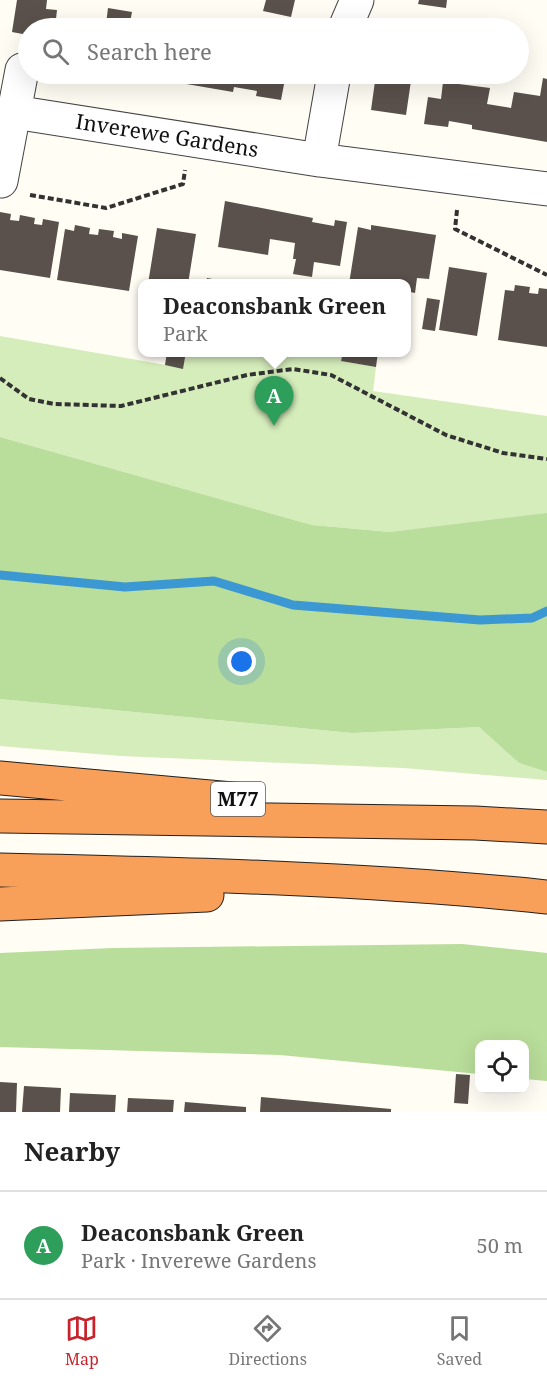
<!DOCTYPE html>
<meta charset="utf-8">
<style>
:root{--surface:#fff;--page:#f6f6f6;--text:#222;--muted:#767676;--line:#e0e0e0;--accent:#c6232d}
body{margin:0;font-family:"Noto Serif",serif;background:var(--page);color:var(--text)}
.controls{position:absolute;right:18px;bottom:18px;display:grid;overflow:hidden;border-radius:12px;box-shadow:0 6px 24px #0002}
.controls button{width:54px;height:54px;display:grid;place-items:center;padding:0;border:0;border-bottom:2px solid var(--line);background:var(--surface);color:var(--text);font:30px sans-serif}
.you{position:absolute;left:242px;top:662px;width:21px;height:21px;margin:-15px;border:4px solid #fff;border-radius:50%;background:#1a73e8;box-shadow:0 0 0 9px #1a73e833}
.badge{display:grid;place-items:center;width:39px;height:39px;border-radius:50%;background:var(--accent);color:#fff;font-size:20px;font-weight:700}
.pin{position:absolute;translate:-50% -50px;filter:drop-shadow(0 2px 3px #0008)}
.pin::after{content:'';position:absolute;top:32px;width:21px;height:18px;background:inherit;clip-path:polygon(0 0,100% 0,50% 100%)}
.popup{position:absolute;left:138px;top:279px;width:273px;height:78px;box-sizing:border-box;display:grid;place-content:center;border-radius:12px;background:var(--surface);filter:drop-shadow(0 2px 4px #0005);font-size:20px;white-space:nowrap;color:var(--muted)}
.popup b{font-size:22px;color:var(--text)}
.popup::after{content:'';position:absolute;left:50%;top:100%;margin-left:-12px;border:12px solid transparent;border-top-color:var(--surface)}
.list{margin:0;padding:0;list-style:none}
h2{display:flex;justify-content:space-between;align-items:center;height:78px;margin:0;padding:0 24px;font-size:26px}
h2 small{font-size:20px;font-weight:400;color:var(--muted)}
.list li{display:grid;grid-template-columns:39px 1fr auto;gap:18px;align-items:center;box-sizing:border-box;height:108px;padding:0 24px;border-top:2px solid var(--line)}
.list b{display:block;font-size:22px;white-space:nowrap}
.list p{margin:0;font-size:20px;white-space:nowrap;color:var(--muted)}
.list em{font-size:20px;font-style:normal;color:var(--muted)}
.icon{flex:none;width:33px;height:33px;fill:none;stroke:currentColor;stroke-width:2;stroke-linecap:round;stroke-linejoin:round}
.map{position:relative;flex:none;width:547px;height:1112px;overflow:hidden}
.search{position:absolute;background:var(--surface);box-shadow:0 6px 24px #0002;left:18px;right:18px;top:18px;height:66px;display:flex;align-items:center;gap:15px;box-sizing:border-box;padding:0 21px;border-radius:33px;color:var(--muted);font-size:22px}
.sheet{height:186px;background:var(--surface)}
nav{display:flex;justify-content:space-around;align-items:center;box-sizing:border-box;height:84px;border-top:2px solid var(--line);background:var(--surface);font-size:16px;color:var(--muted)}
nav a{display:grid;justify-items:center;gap:3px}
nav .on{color:var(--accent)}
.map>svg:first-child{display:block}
.green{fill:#d5ecbb}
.forest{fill:#b9dd9a}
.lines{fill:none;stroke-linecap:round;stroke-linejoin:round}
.stream{stroke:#3b98d2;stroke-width:9}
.building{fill:#5a514c}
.minor-casing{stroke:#434343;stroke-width:35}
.highway-casing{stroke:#212121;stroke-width:35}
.path{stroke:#323232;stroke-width:4;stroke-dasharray:6 3;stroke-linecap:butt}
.minor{stroke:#fff;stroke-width:33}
.highway{stroke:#f89f59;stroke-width:33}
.labels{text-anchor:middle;stroke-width:6;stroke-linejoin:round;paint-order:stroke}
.shield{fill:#fff;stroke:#585858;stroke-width:1.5}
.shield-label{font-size:20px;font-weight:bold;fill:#101010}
.street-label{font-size:21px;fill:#101010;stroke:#fff}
</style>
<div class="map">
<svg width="547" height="1112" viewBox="0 0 547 1112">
<rect width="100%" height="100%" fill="#fffdf4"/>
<path class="green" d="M0 336 183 368 186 353H343L342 361 376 367 373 391 547 416V515L390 532 312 525 0 437Z
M0 699 352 733 479 727 519 763 547 772V780L404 768 121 756 0 746Z"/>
<path class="forest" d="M0 437 312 525 390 532 547 513V772L519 763 479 727 352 733 0 699Z
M462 944 547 953V1081L525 1079 524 1044H480L479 1074 280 1055 0 1047V953L113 948Z"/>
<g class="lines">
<path class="stream" d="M0 575 125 587 214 581 293 605 480 620 532 618 547 611"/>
</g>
<path class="building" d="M17 0H47L46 9 57 10 55 28H28V35L12 32Z
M266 0H295L291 17 263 11Z
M419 0H447L446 8 418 4Z
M108 8 132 12 129 28H80L82 20 106 24Z
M128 74H286L281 100 256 96 257 91 234 87 233 92Z
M376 74H412L406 115 371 110Z
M543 78 547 79V142L472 129V125L449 121 448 127 424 124 428 97 441 99 443 82 490 88 487 104 511 108 514 92 540 96Z
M225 201 313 218 312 222 334 226 335 220 347 222 340 266 314 262 312 277 293 274 296 259H293L295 243 270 239 268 255 218 247Z
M0 212 11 214 10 220 19 221 20 215 35 218 34 224 42 225 43 219 59 222 50 278 0 270Z
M75 225 90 228 89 234 98 235 99 229 114 231 113 237 122 239V233L138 236 129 291 57 280 65 229 74 231Z
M371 225 436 235 429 279 417 278 415 293 406 291V284H349L358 227 371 230Z
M157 228 196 234 188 284H148Z
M449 267 487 273 477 336 439 330Z
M207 278 223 281V284H206Z
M515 285 530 287 529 293 538 294 539 288 547 289V347L498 340 505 290 514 291Z
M427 298 440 300 435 331 422 329Z
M167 352H186L183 369 165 365Z
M343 352H378L376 367 341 361Z
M456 1074 470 1075 468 1104 454 1103Z
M0 1082 17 1083 16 1112H0Z
M24 1086 61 1088 60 1112H22Z
M70 1093 116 1095 115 1112H69Z
M261 1097 391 1109V1112H260Z
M128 1098 174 1100 173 1112H127Z
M185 1102 246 1107V1112H184Z"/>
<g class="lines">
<g class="minor-casing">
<path id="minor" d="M345 28 357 0
M14 112 319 160 547 189
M319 160 334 74
M1 181 22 70"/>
</g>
<g class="highway-casing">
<path id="highway" d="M0 778 243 800
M0 816 475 823 547 827
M0 870C183 874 365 878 547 897
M0 904 207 895"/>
</g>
<path class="path" d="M30 195 106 208 183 184 185 170
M457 210 455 229 547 275
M0 378 29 399 54 404 121 406 247 375 293 369 331 375 446 435 503 453 547 459"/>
<use href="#minor" class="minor"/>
<use href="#highway" class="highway"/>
</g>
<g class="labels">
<rect class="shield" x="211" y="782" width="54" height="34" rx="4.5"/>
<g class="shield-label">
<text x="238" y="806">M77</text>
</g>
<g class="street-label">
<text transform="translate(167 136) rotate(9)" y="7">Inverewe Gardens</text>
</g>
</g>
</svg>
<div class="controls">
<button><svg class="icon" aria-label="locate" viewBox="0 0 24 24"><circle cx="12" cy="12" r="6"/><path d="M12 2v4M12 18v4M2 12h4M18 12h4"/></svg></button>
</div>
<div class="you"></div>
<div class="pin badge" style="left:274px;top:426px;background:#2e9e5b">A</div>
<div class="popup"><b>Deaconsbank Green</b>Park</div>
<div class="search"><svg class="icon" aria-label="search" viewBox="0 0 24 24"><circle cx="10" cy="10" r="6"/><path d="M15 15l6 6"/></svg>Search here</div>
</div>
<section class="sheet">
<h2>Nearby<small></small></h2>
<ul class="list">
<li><span class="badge" style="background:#2e9e5b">A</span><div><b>Deaconsbank Green</b><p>Park · Inverewe Gardens</p></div><em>50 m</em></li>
</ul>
</section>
<nav>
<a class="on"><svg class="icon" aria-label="map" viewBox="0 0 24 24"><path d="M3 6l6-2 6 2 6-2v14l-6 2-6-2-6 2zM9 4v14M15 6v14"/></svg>Map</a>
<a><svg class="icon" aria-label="directions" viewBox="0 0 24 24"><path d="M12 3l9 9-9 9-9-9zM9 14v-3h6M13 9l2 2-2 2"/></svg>Directions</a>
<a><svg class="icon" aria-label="saved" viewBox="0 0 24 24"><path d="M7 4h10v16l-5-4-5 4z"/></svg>Saved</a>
</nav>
